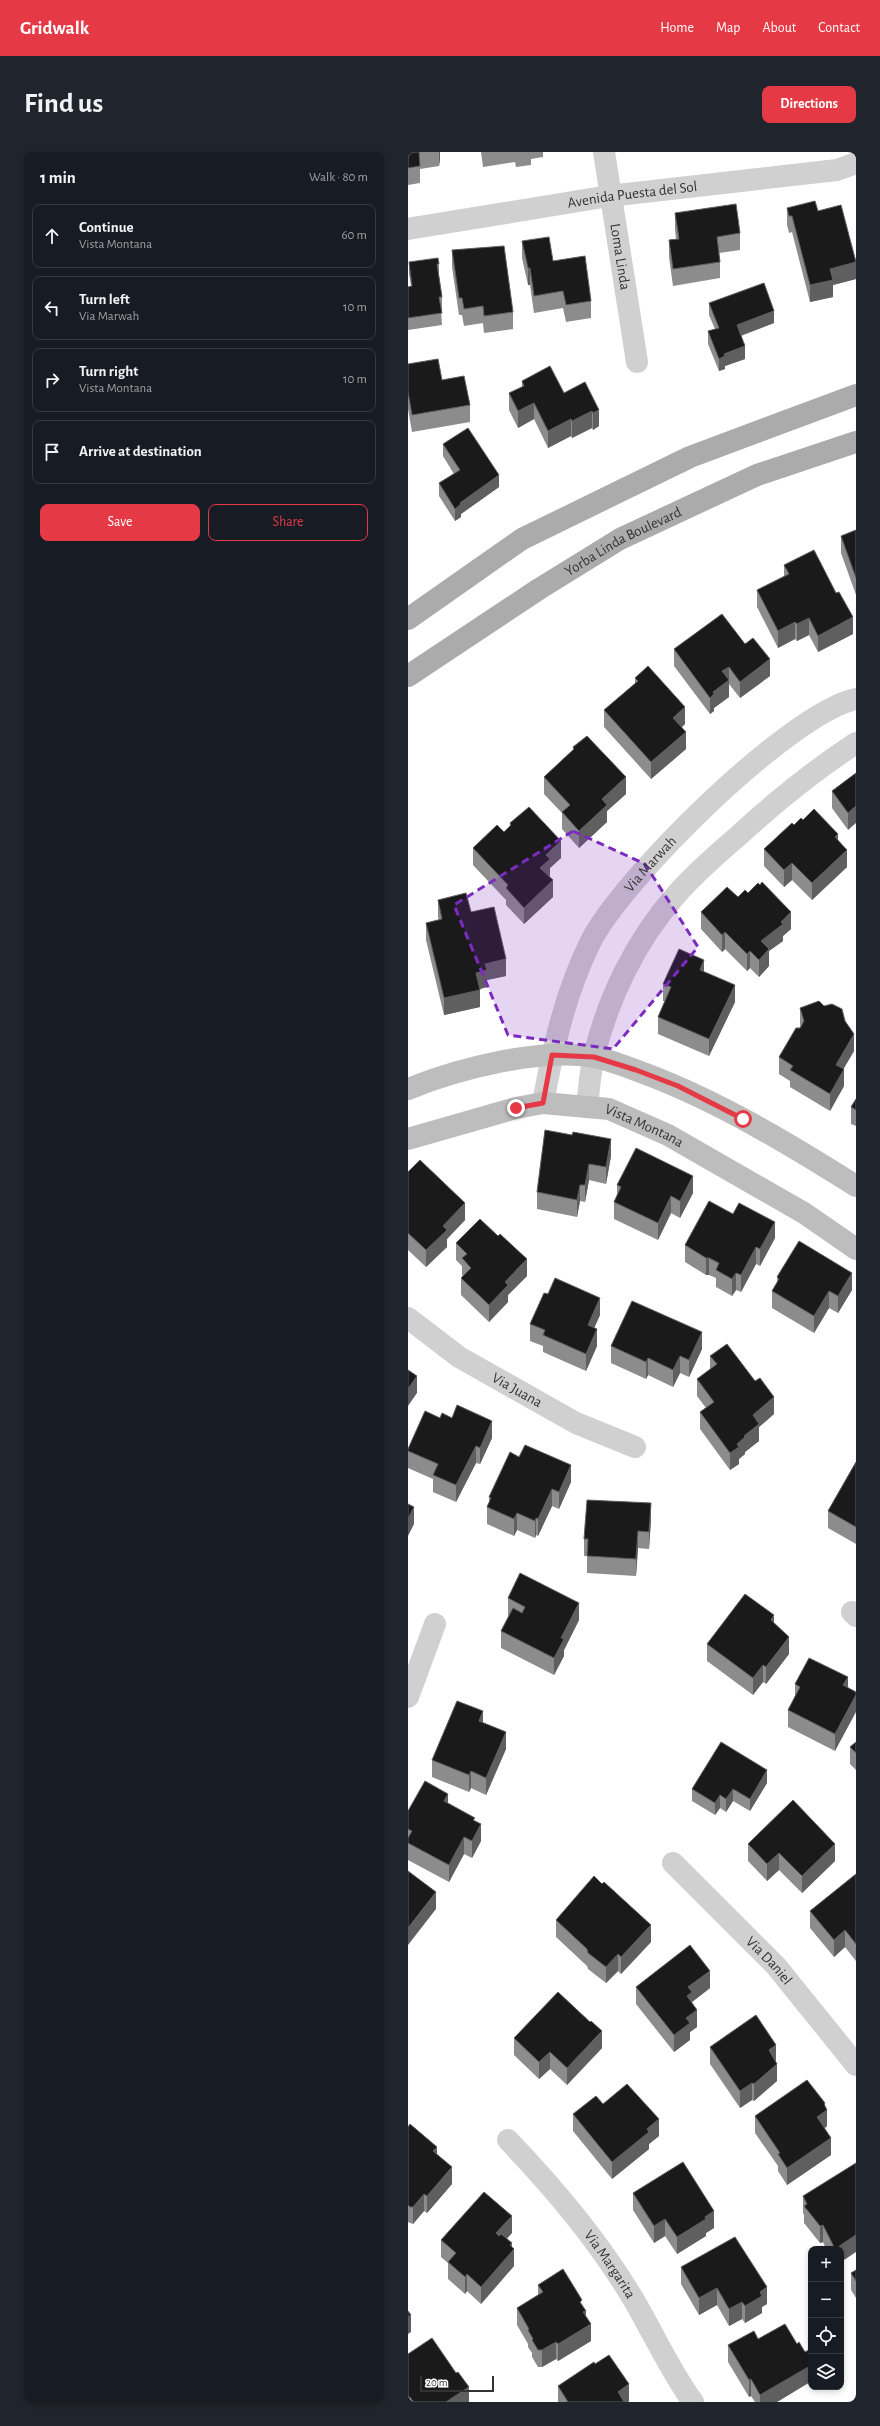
<!DOCTYPE html>
<meta charset="utf-8">
<style>
:root{--surface:#171b24;--page:#20242c;--text:#f1f3f6;--muted:#9ea1a6;--line:#363941;--accent:#e63946}
body{margin:0;font-family:"Alegreya Sans",sans-serif;background:var(--page);color:var(--text)}
.controls{position:absolute;right:12px;bottom:12px;display:grid;overflow:hidden;border-radius:8px;box-shadow:0 2px 6px #0003}
.controls button{width:36px;height:36px;display:grid;place-items:center;padding:0;border:0;border-bottom:1px solid var(--line);background:var(--surface);color:var(--text);font:20px sans-serif}
.scale{position:absolute;left:12px;bottom:10px;width:74px;box-sizing:border-box;padding-left:4px;border:2px solid #333;border-top:0;font-size:11px;line-height:14px;white-space:nowrap;color:#333;-webkit-text-stroke:3px #fff;paint-order:stroke}
.stop{position:absolute;width:12px;height:12px;margin:-9px;border:3px solid #e63946;border-radius:50%;background:#fff}
.stop.end{background:#e63946;border-color:#fff;box-shadow:0 1px 4px #0008}
.list{margin:0;padding:0;list-style:none}
h2{display:flex;justify-content:space-between;align-items:center;height:52px;margin:0;padding:0 16px;font-size:17px}
h2 small{font-size:13px;font-weight:400;color:var(--muted)}
.list li{display:grid;grid-template-columns:26px 1fr auto;gap:12px;align-items:center;box-sizing:border-box;height:64px;margin:0 8px 8px;padding:0 8px;border:1px solid var(--line);border-radius:8px}
.list b{display:block;font-size:15px;white-space:nowrap}
.list p{margin:0;font-size:13px;white-space:nowrap;color:var(--muted)}
.list em{font-size:13px;font-style:normal;color:var(--muted)}
.actions{display:flex;gap:8px;padding:12px 16px}
.actions a{flex:1;padding:9px 0;border:1px solid var(--accent);border-radius:8px;text-align:center;font-size:14px;color:var(--accent)}
.actions .main{background:var(--accent);color:#fff}
.icon{flex:none;width:22px;height:22px;fill:none;stroke:currentColor;stroke-width:2;stroke-linecap:round;stroke-linejoin:round}
.map{position:relative;flex:none;width:448px;height:2250px;overflow:hidden;border-radius:8px}
header{display:flex;align-items:center;gap:24px;box-sizing:border-box;height:56px;padding:0 20px;background:var(--accent);color:#fff}
header strong{font-size:19px}
nav{display:flex;gap:22px;margin-inline-start:auto;font-size:14px}
.intro{display:flex;align-items:center;justify-content:space-between;box-sizing:border-box;height:96px;padding:0 24px}
h1{margin:0;font-size:28px}
.button{padding:10px 18px;border-radius:8px;background:var(--accent);color:#fff;font-size:14px;font-weight:700}
main{display:flex;gap:24px;padding:0 24px}
aside{flex:1;background:var(--surface);border-radius:8px;box-shadow:0 2px 6px #0003}
.map>svg:first-child{display:block}
.lines{fill:none;stroke-linecap:round;stroke-linejoin:round}
.street{stroke:#d0d0d0;stroke-width:22}
.secondary{stroke:#bdbdbd;stroke-width:22}
.primary{stroke:#ababab;stroke-width:22}
.wall{fill:#8c8c8c}
.shaded-wall{fill:#5f5f5f}
.building{fill:#1a1a1a;stroke:#5f5f5f}
.route{stroke:#e63946;stroke-width:5}
.marked{fill:#7b2cbf;fill-opacity:0.2;stroke:#7b2cbf;stroke-width:3;stroke-dasharray:8 5;stroke-linejoin:round}
.labels{text-anchor:middle;stroke-width:4;stroke-linejoin:round;paint-order:stroke}
.street-label{font-size:15px;fill:#333;stroke:#fff}
</style>
<header>
<strong>Gridwalk</strong>
<nav><a>Home</a><a>Map</a><a>About</a><a>Contact</a></nav>
</header>
<div class="intro"><h1>Find us</h1><a class="button">Directions</a></div>
<main>
<aside>
<h2>1 min<small>Walk · 80 m</small></h2>
<ul class="list">
<li><svg class="icon" aria-label="ahead" viewBox="0 0 24 24"><path d="M12 20V5M6 11l6-6 6 6"/></svg><div><b>Continue</b><p>Vista Montana</p></div><em>60 m</em></li>
<li><svg class="icon" aria-label="left" viewBox="0 0 24 24"><path d="M17 20v-9H6M10 6l-5 5 5 5"/></svg><div><b>Turn left</b><p>Via Marwah</p></div><em>10 m</em></li>
<li><svg class="icon" aria-label="right" viewBox="0 0 24 24"><path d="M7 20v-9h11M14 6l5 5-5 5"/></svg><div><b>Turn right</b><p>Vista Montana</p></div><em>10 m</em></li>
<li><svg class="icon" aria-label="arrive" viewBox="0 0 24 24"><path d="M6 21V4h12l-3 4 3 4H6"/></svg><div><b>Arrive at destination</b></div></li>
</ul>
<div class="actions"><a class="main">Save</a><a>Share</a></div>
</aside>
<div class="map">
<svg width="448" height="2250" viewBox="0 0 448 2250">
<rect width="100%" height="100%" fill="#fff"/>
<g class="lines">
<g class="street">
<path id="s1" d="M196 0 229 210"/>
<path id="s2" d="M0 77 201 44 429 18 448 11"/>
<path id="s3" d="M135 951C145 896 157 842 182 791 212 729 381 561 448 547"/>
<path d="M179 955C181 938 182 920 186 904 200 846 228 788 268 743 286 722 308 703 329 685 367 650 405 619 448 591"/>
<path id="s4" d="M0 1166 51 1205 168 1271 227 1295"/>
<path d="M444 1460 448 1464"/>
<path d="M0 1545 27 1472"/>
<path id="s5" d="M265 1711 368 1814 448 1913"/>
<path id="s6" d="M100 1988C146 2036 190 2088 224 2145 245 2180 261 2217 285 2250"/>
</g>
<g class="secondary">
<path d="M0 937C49 917 134 895 186 905 203 908 221 916 238 922 312 950 381 992 448 1034"/>
<path id="s7" d="M0 987 108 956 135 951 201 957 260 983 396 1061 448 1097"/>
</g>
<g class="primary">
<path d="M0 467 114 387 282 305 448 243"/>
<path id="s8" d="M0 524 131 437 212 387 349 323 448 290"/>
</g>
</g>
<path class="wall" d="M0 0H32L31 14 12 17V31L0 33Z
M73 0H135V5L123 7V13L108 15 107 10 75 15Z
M379 56 410 59 448 109V127L425 133V145L402 150 384 80 381 81 379 73Z
M267 61 332 81V98L311 101 312 110V126L265 134 261 105V88L268 87 267 78Z
M114 89 145 109 183 149V166L158 170 155 156 126 161 122 133H120L114 106Z
M44 98 105 160V177L76 181 75 171 56 174 54 163H51L44 115Z
M1 110 31 112V124L34 145V157H33L34 173 0 178V135L3 134 1 122Z
M301 151 366 171 333 184 337 207 317 214V217L311 219 300 192V179L307 177 301 163Z
M0 212 34 228 62 253V270L4 280 0 257Z
M114 229 156 241 177 230 191 274 185 278 184 276 164 286 163 284 140 296 126 267 110 276 101 258V241L114 235Z
M35 292 91 335 53 362V365L47 369 31 344V331L46 322 35 304Z
M448 378V443L433 401V384Z
M376 413 445 482 410 500 401 483 389 489 387 487 370 496 349 455V438L376 424Z
M337 492 362 524 332 546 321 532V545L306 556V559L302 562 266 514V497Z
M227 526 277 572 274 575 278 597 243 627 196 575V558L227 532Z
M165 595 218 642 199 659V670L171 696 154 677V661L136 642V625L165 598Z
M448 621 440 678 424 656V639Z
M395 668 430 689 439 715 404 748 384 728 376 735 356 714V697L386 673Z
M102 671 153 706 142 716V724L141 725 145 745 116 772 98 753V748L65 713V696L96 680 102 674Z
M340 741 383 777 375 784V789L361 799V814L351 825 342 816 339 819 317 797 314 800 293 777V760Z
M30 748 63 760 98 824 79 828V835L72 837V855L36 863 18 788V771L31 768 30 765Z
M296 820 327 850 301 904 250 882V865L257 849H255V832Z
M416 854 446 899 435 917 436 934 422 959 382 935V929L371 922V905L393 875 392 873V856Z
M448 947V974L443 972V955Z
M137 978 203 1004 198 1032 181 1028 177 1050 172 1049 169 1065 129 1057V1040Z
M0 1020 57 1068 39 1087V1095L18 1115 0 1098Z
M209 1033 285 1041 272 1066 263 1061 250 1088 206 1067V1050L209 1043Z
M367 1086 352 1114 348 1112 333 1140 328 1138 324 1144 308 1135V1126L301 1123H298L277 1110V1093Z
M48 1091 119 1124 100 1143V1150L81 1170 53 1143V1126L55 1124 54 1123V1114L48 1108Z
M369 1125 444 1138 430 1161 421 1156 406 1181 364 1156V1139L369 1131Z
M192 1163 186 1176 189 1194 178 1219 135 1200V1194L122 1189V1172Z
M203 1194 294 1197 281 1225 272 1221 265 1235 240 1223 238 1227 203 1211Z
M302 1204 366 1262 351 1275V1289L337 1300V1302L331 1307V1312L322 1318 292 1277V1260L298 1256 289 1244V1227L302 1217Z
M32 1266 84 1286 72 1312 68 1311 48 1350 25 1340V1327L0 1316V1299Z
M448 1310V1392L420 1376V1359Z
M163 1330 151 1357 144 1354 130 1384 128 1383 127 1386 109 1378 106 1384 79 1372V1355L81 1351V1345Z
M243 1368 241 1397 230 1396 228 1424 179 1421V1404H176V1387Z
M100 1446 171 1468 156 1498V1504L146 1523 93 1496V1479L101 1464 100 1463Z
M366 1471 381 1502 358 1532 355 1530 345 1543 299 1509V1492Z
M440 1525 427 1599 380 1575V1558L387 1544V1532Z
M75 1571 98 1597 78 1643 63 1636 61 1640 24 1625V1608Z
M448 1590V1618L442 1612V1595Z
M359 1631 342 1659 325 1649 318 1660 312 1656 307 1663 284 1649V1637Z
M40 1651 67 1669 73 1689 64 1706 56 1702 41 1730 0 1708V1659Z
M340 1692 427 1709 394 1741 371 1718 359 1729 340 1709Z
M448 1722V1809L437 1795 426 1805 402 1776V1759Z
M148 1768 243 1790 213 1822 210 1819 198 1831 180 1817 179 1814 148 1785Z
M228 1835 302 1836 284 1850 289 1875 282 1880V1888L266 1900 228 1852Z
M106 1886 194 1896 159 1933 142 1917 131 1927 106 1903Z
M302 1895 368 1910 369 1929 346 1949 344 1948 332 1956 302 1912Z
M195 1952 251 1984 241 1992V1997L204 2027 165 1979V1962Z
M417 1955 419 1974 417 1976 423 2003 379 2033 370 2019V2014L347 1981V1964Z
M0 1975 29 2003 44 2032 19 2061 16 2059 5 2072 2 2071 0 2070Z
M225 2041 306 2076 298 2081V2084L269 2102 257 2084 246 2091 225 2058Z
M395 2044 433 2097H418L415 2090 412 2091 396 2071V2063L395 2061Z
M104 2081 99 2086 104 2095 106 2114 73 2152 59 2139 57 2142 40 2127V2111L33 2105V2088Z
M273 2115 359 2152 354 2155V2161L337 2171 334 2167 321 2174 309 2153 291 2163 273 2132Z
M448 2118V2146L443 2138V2121Z
M130 2133 174 2154 178 2164 183 2189 150 2209 148 2207 134 2215H130L124 2205V2201L120 2195V2192L109 2173V2156L130 2143Z
M350 2187 389 2192 397 2200 403 2197V2228H402V2230L369 2250H347L343 2244 341 2245 320 2210V2193Z
M0 2202 48 2221 61 2250H0Z
M187 2212 221 2249 220 2250H150V2234Z"/>
<path class="shaded-wall" d="M31 0H32V8L31 14Z
M448 110V127L425 133V145L402 150V133L422 117Z
M120 116H122V133H120Z
M366 159V171L329 185V173Z
M337 194V207L317 214V217L311 219V207L316 202Z
M126 251V267L110 276V259Z
M191 258V274L185 278V261Z
M184 259V276L164 286V269Z
M163 267V284L140 296V279Z
M91 323V335L53 362V365L47 369V357L52 351Z
M445 465V482L410 500V484Z
M401 466V483L389 489V472Z
M387 470V487L370 496V479Z
M362 507V524L332 546V530Z
M321 515V545L306 556V559L302 562V546L314 519Z
M277 555V572L265 583V566Z
M278 580V597L243 627V610Z
M218 625V642L199 659V670L171 696V679L194 647Z
M448 654V671L440 678V661Z
M430 682V699L427 685Z
M153 689V706L142 716V724L132 733V716L138 703Z
M439 698V715L404 748V731Z
M384 711V728L376 735V718Z
M145 728V745L116 772V756Z
M383 760V777L375 784V789L361 799V814L351 825V808L353 789Z
M317 780V797L314 800V783Z
M342 799V816L339 819V802Z
M98 807V824L79 828V835L68 838V821L77 812Z
M296 808V825L292 818Z
M327 833V850L301 904V887Z
M72 838V855L36 863V846Z
M446 882V899L428 930V913Z
M436 917V934L422 959V942Z
M203 987V1004L198 1032V1015Z
M181 1012V1028L177 1050V1033Z
M285 1024V1041L272 1066V1049Z
M172 1033V1049L169 1065V1048Z
M263 1044V1061L250 1088V1071Z
M57 1051V1068L39 1087V1095L18 1115V1098L35 1074Z
M367 1070V1086L352 1114V1097Z
M348 1095V1112L333 1140V1123Z
M298 1106H301V1123H298Z
M119 1107V1124L100 1143V1150L81 1170V1153L97 1130Z
M328 1121V1138L324 1144V1127Z
M444 1121V1138L430 1161V1144Z
M421 1139V1156L406 1181V1164Z
M192 1146V1163L180 1190V1173Z
M189 1177V1194L178 1219V1202Z
M294 1180V1197L281 1225V1208Z
M272 1204V1221L265 1235V1218Z
M240 1206V1223L238 1227V1210Z
M9 1224V1241L0 1254V1237Z
M366 1245V1262L351 1275V1289L337 1300V1302L331 1307V1312L322 1318V1301L329 1292 336 1284 345 1263Z
M84 1269V1286L72 1312V1296Z
M68 1294V1311L48 1350V1333Z
M163 1313V1330L151 1357V1340Z
M144 1337V1354L130 1384V1367Z
M243 1351V1368L241 1397V1380Z
M6 1355V1372L0 1384V1367Z
M109 1361V1378L106 1384V1367Z
M128 1366V1383L127 1386V1369Z
M230 1379V1396L228 1424V1407Z
M171 1451V1468L156 1498V1504L146 1523V1506L153 1486Z
M366 1463V1480L363 1468Z
M381 1485V1502L358 1532V1515Z
M355 1513V1530L345 1543V1526Z
M440 1525V1542L435 1533Z
M448 1543V1560L427 1599V1582Z
M75 1559V1576L71 1569Z
M98 1580V1597L78 1643V1626Z
M359 1618V1631L342 1659V1647Z
M63 1619V1636L61 1640V1623Z
M325 1637V1649L318 1660V1647Z
M40 1642V1659L36 1649Z
M312 1643V1656L307 1663V1651Z
M73 1672V1689L64 1706V1689Z
M56 1685V1702L41 1730V1713Z
M427 1692V1709L394 1741V1724Z
M371 1701V1718L359 1729V1712Z
M28 1740V1757L0 1793V1776Z
M243 1773V1790L213 1822V1805Z
M437 1778V1795L426 1805V1788Z
M210 1802V1819L198 1831V1815Z
M302 1819V1836L284 1850V1857L279 1844 280 1835Z
M289 1858V1875L282 1880V1888L266 1900V1883L278 1866Z
M194 1879V1896L159 1933V1916Z
M368 1893V1910L361 1898Z
M142 1900V1917L131 1927V1910Z
M369 1912V1929L346 1949V1932Z
M344 1931V1948L332 1956V1939Z
M417 1951V1959L419 1958V1974L409 1982V1965L416 1952Z
M251 1967V1984L241 1992V1997L204 2027V2010L239 1977Z
M423 1986V2003L379 2033V2016Z
M29 1995V2012L25 1999Z
M44 2015V2032L19 2061V2044Z
M16 2042V2059L5 2072V2055Z
M306 2059V2076L298 2081V2084L269 2102V2085L297 2065Z
M104 2064V2081L88 2098V2081Z
M257 2067V2084L246 2091V2074Z
M415 2073V2090L412 2091V2074Z
M448 2083V2100L433 2110V2097H427Z
M104 2091V2100L106 2097V2114L73 2152V2135Z
M59 2122V2139L57 2142V2125Z
M359 2135V2152L354 2155V2161L337 2171V2154L352 2140Z
M309 2136V2153L291 2163V2146Z
M334 2150V2167L321 2174V2157Z
M178 2159V2175L183 2172V2189L150 2209V2192L175 2160Z
M3 2163V2180L0 2182V2165Z
M148 2190V2207L134 2215V2198Z
M403 2211V2228H402V2230L369 2250H352V2243Z
M343 2227V2244L341 2245V2228Z
M221 2232V2249L220 2250H210V2240Z
M61 2235V2250H38Z
M2 2245V2250H0V2246Z"/>
<path class="building" d="M0 0H12H11L12 14 0 16Z
M407 49 410 59 433 53 448 110 422 117 425 128 402 133 384 64H381L379 56Z
M328 52 332 81 309 85 312 110 265 117 261 88 271 87 267 61Z
M141 85 145 109 177 104 183 149 158 153 155 139 126 144 122 116H120L114 89Z
M96 94 105 160 76 164 75 154 56 157 54 146H51L44 98Z
M30 106 31 112H29L34 145H31L34 161 0 166V135L4 134 1 110Z
M356 131 366 159 329 173 337 194 316 202 317 204 311 207 300 179 311 176 301 151Z
M30 207 34 228 56 224 62 253 4 263 0 240V212Z
M142 214 156 241 177 230 191 258 185 261 184 259 164 269 163 267 140 279 126 251 110 259 101 241 116 234 114 229Z
M60 276 91 323 52 351 53 352 47 357 31 331 52 318 35 292Z
M448 378V426L433 384Z
M406 398 428 441 431 440 445 465 410 484 401 466 389 472 387 470 370 479 349 438 381 422 376 413Z
M314 462 337 492 345 486 362 507 332 530 321 515 314 519 321 528 305 540 306 542 302 546 266 497Z
M240 514 277 555 265 566 278 580 243 610 196 558 230 529 227 526Z
M179 584 218 625 194 647 199 653 171 679 154 660 162 653 136 625 166 597 165 595Z
M448 621V654L440 661 424 639Z
M121 655 153 689 138 703 142 707 132 716 145 728 116 756 98 736 100 733 65 696 89 673 96 680 103 673 102 671Z
M406 657 430 682 427 685 439 698 404 731 384 711 376 718 356 697 384 671 386 673 393 666 395 668Z
M354 730 383 760 373 770 375 772 353 789 361 797 351 808 342 799 339 802 317 780 314 783 293 760 319 735 330 745 337 738 340 741 350 731 352 733Z
M58 741 63 760 86 755 98 807 77 812 79 818 68 821 72 838 36 846 18 771 34 767 30 748Z
M271 797 296 808 292 818 327 833 301 887 250 865 263 835 255 832Z
M411 849 416 854 424 852 434 857 437 869 446 882 428 913 436 917 422 942 382 918 385 914 371 905 388 876H392L396 869 392 856Z
M448 947V958L443 955Z
M137 978 164 983 165 980 203 987 198 1015 181 1012 177 1033H172L169 1048 129 1040Z
M228 996 285 1024 272 1049 263 1044 250 1071 206 1050 213 1035 209 1033Z
M12 1008 57 1051 35 1074 39 1078 18 1098 0 1081V1020Z
M301 1049 325 1062 331 1051 367 1070 352 1097 348 1095 333 1123 328 1121 324 1127 308 1118 311 1111 301 1106H298L277 1093Z
M72 1067 90 1084 92 1082 119 1107 97 1130 100 1133 81 1153 53 1126 63 1116 54 1106 59 1102 48 1091Z
M391 1089 444 1121 430 1144 421 1139 406 1164 364 1139 371 1127 369 1125Z
M147 1126 192 1146 180 1173 189 1177 178 1202 135 1183 137 1178 122 1172 136 1141 140 1142Z
M224 1149 294 1180 281 1208 272 1204 265 1218 240 1206 238 1210 203 1194Z
M319 1192 347 1229 352 1226 366 1245 345 1263 351 1272 336 1284 337 1285 329 1292 331 1295 322 1301 292 1260 306 1250 289 1227 309 1212 302 1204Z
M0 1218 9 1224 0 1237Z
M49 1253 84 1269 72 1296 68 1294 48 1333 25 1323 30 1312 0 1299V1297L17 1259 32 1266 34 1261 44 1266Z
M117 1293 163 1313 151 1340 144 1337 130 1367 128 1366 127 1369 109 1361 106 1367 79 1355 83 1346 81 1345 102 1300 111 1305Z
M448 1310V1375L420 1359Z
M179 1348 243 1351 241 1380 230 1379 228 1407 179 1404 180 1387H176Z
M0 1352 6 1355 0 1367Z
M112 1421 171 1451 153 1486 156 1487 146 1506 93 1479 105 1456 114 1461 117 1455 100 1446Z
M337 1442 366 1463 363 1468 381 1485 358 1515 355 1513 345 1526 299 1492Z
M401 1506 440 1525 435 1533 448 1540V1543L427 1582 380 1558 392 1535 387 1532Z
M49 1549 75 1559 71 1569 98 1580 78 1626 63 1619 61 1623 24 1608Z
M313 1590 359 1618 342 1647 325 1637 318 1647 312 1643 307 1651 284 1637Z
M448 1590V1601L442 1595Z
M17 1629 40 1642 36 1649 67 1666 65 1668 73 1672 64 1689 56 1685 41 1713 0 1691V1686L4 1679 0 1677V1659Z
M385 1648 427 1692 394 1724 371 1701 359 1712 340 1692Z
M0 1719 28 1740 0 1776Z
M448 1722V1792L437 1778 426 1788 402 1759Z
M186 1724 194 1732 196 1730 243 1773 213 1805 210 1802 198 1815 180 1801 179 1797 148 1768Z
M282 1793 302 1819 280 1835 284 1840 279 1844 289 1858 278 1866 282 1871 266 1883 228 1835Z
M150 1840 182 1870 183 1869 194 1879 159 1916 142 1900 131 1910 106 1886Z
M348 1863 368 1893 361 1898 369 1912 346 1932 344 1931 332 1939 302 1895Z
M399 1928 417 1951 416 1952 419 1958 409 1965 423 1986 379 2016 370 2002 372 2001 347 1964Z
M219 1932 251 1967 239 1977 241 1980 204 2010 165 1962 188 1944 195 1952Z
M2 1972 29 1995 25 1999 44 2015 19 2044 16 2042 5 2055H2L0 2053V1975Z
M275 2010 306 2059 297 2065 298 2067 269 2085 257 2067 246 2074 225 2041Z
M448 2011V2083L427 2097 415 2073 412 2074 396 2054 399 2052 395 2044Z
M76 2040 104 2064 88 2081 91 2084 93 2082 104 2091 102 2093 106 2097 73 2135 59 2122 57 2125 40 2110 48 2101 33 2088Z
M327 2085 359 2135 352 2140 354 2144 337 2154 334 2150 321 2157 309 2136 291 2146 273 2115Z
M155 2117 174 2148 172 2150 178 2159 175 2160 183 2172 150 2192 148 2190 134 2198H130L124 2188 125 2187 120 2178 121 2177 109 2156 135 2140 130 2133Z
M448 2118V2129L443 2121Z
M0 2159 3 2163 0 2165Z
M377 2172 389 2192 391 2190 397 2200 403 2197V2211L401 2212 402 2214 352 2243 343 2227 341 2228 320 2193 346 2179 350 2187Z
M24 2186 48 2221 50 2220 61 2235 38 2250H5L2 2245 0 2246V2202Z
M201 2203 221 2232 210 2240 216 2250H160L150 2234 186 2210 187 2212Z"/>
<g class="lines">
<path class="route" d="M108 956 135 951 144 903 186 905 228 918 270 934 335 967"/>
</g>
<path class="marked" d="M165 679 237 712 290 795 205 897 100 883 46 753Z"/>
<g class="labels">
<g class="street-label">
<text dy="5" stroke="none"><textPath href="#s2" startOffset="227">Avenida Puesta del Sol</textPath></text>
<text dy="5" stroke="none"><textPath href="#s1" startOffset="106">Loma Linda</textPath></text>
<text dy="5" stroke="none"><textPath href="#s8" startOffset="254">Yorba Linda Boulevard</textPath></text>
<text dy="5" stroke="none"><textPath href="#s3" startOffset="267">Via Marwah</textPath></text>
<text dy="5" stroke="none"><textPath href="#s7" startOffset="245">Vista Montana</textPath></text>
<text dy="5" stroke="none"><textPath href="#s4" startOffset="131">Via Juana</textPath></text>
<text dy="5" stroke="none"><textPath href="#s5" startOffset="137">Via Daniel</textPath></text>
<text dy="5" stroke="none"><textPath href="#s6" startOffset="161">Via Margarita</textPath></text>
</g>
</g>
</svg>
<div class="controls">
<button>+</button>
<button>−</button>
<button><svg class="icon" aria-label="locate" viewBox="0 0 24 24"><circle cx="12" cy="12" r="6"/><path d="M12 2v4M12 18v4M2 12h4M18 12h4"/></svg></button>
<button><svg class="icon" aria-label="layers" viewBox="0 0 24 24"><path d="M12 4l9 5-9 5-9-5zM3 14l9 5 9-5"/></svg></button>
</div>
<div class="scale">20 m</div>
<div class="stop" style="left:335px;top:967px"></div>
<div class="stop end" style="left:108px;top:956px"></div>
</div>
</main>
